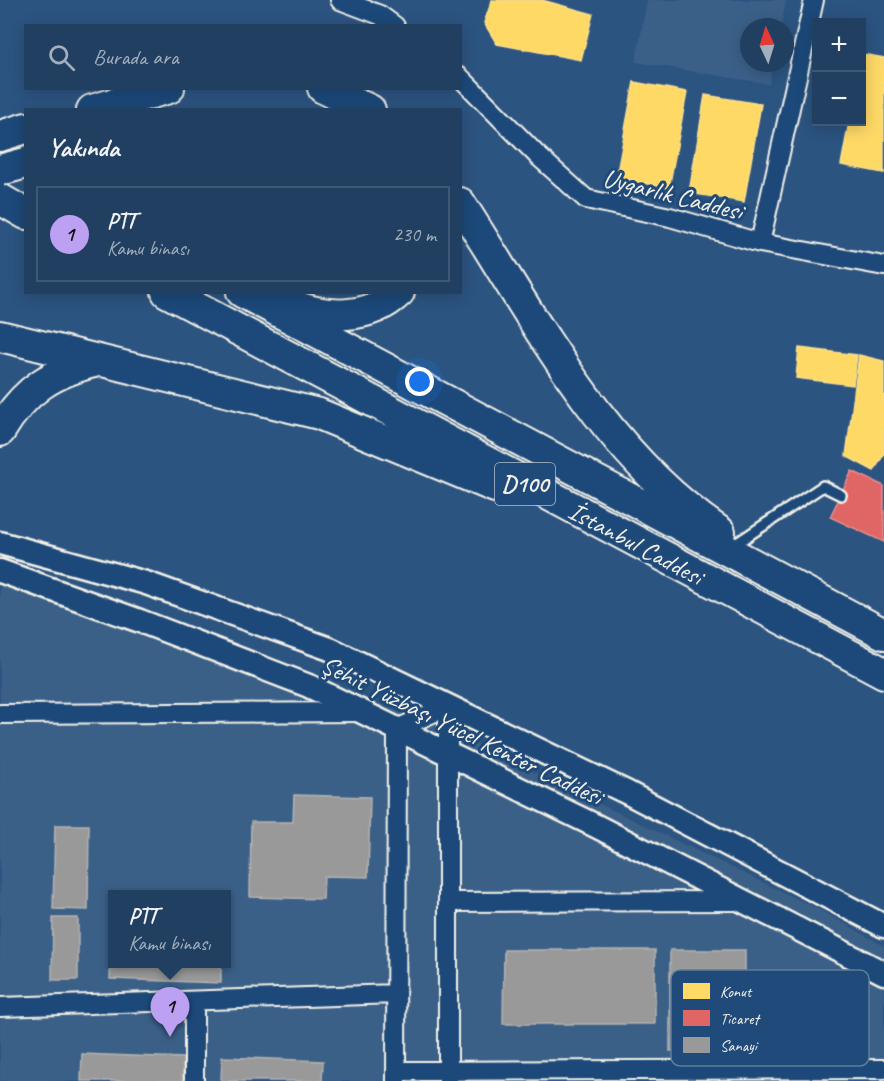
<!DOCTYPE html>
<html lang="tr">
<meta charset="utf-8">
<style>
:root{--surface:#213f61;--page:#294667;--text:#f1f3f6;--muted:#a2afbd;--line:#3e5876;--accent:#bca0f2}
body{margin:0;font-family:Caveat,sans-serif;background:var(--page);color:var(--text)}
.controls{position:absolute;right:18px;top:18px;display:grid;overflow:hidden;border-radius:0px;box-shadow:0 3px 15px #0003}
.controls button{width:54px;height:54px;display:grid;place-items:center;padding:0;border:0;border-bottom:2px solid var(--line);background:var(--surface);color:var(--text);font:30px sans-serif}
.compass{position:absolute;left:740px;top:18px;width:54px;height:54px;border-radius:50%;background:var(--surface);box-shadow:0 3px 15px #0003;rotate:356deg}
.you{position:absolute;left:420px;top:382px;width:21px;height:21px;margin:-15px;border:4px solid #fff;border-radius:50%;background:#1a73e8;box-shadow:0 0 0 9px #1a73e833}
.badge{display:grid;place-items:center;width:39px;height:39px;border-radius:50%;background:var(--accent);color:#111;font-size:20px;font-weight:700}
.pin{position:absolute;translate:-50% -50px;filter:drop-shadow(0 2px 3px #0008)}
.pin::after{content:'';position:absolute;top:32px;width:21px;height:18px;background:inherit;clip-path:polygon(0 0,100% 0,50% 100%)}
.popup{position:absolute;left:108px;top:890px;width:123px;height:78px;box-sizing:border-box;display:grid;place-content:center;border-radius:0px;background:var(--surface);filter:drop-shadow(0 2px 4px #0005);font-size:20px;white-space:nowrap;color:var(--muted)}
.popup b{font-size:22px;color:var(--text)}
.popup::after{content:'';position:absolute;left:50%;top:100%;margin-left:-12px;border:12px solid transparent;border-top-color:var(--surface)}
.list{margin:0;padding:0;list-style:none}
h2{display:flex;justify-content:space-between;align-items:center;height:78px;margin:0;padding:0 24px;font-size:26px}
h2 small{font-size:20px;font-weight:400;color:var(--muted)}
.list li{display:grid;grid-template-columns:39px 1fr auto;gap:18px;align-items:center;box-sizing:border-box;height:96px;margin:0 12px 12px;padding:0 12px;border:2px solid var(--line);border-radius:0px}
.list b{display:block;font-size:22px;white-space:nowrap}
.list p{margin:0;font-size:20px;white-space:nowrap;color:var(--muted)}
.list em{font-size:20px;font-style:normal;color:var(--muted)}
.icon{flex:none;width:33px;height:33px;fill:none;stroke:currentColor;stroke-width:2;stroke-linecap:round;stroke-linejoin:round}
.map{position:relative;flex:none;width:884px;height:1081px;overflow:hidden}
.search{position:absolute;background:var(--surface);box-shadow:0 3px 15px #0003;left:24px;top:24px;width:438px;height:66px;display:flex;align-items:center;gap:15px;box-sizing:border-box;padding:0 21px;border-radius:0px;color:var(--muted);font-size:22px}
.panel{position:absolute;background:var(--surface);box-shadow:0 3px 15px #0003;left:24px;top:108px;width:438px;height:186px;border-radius:0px}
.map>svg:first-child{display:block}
.built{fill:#3b6088;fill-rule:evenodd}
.homes{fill:#ffd966;stroke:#fce08d;stroke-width:1.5}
.shops{fill:#e06666;stroke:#e6908d;stroke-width:1.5}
.industry{fill:#999;stroke:#b4b3b1;stroke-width:1.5}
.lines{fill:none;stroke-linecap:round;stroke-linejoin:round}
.service-casing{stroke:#f4f1e8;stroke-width:14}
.minor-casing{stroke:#f4f1e8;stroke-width:22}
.tertiary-casing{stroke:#f4f1e8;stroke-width:27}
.trunk-casing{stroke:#f4f1e8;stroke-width:34}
.service{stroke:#1f4a7a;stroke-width:9}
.minor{stroke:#1f4a7a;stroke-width:18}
.tertiary{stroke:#1f4a7a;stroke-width:22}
.trunk{stroke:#1f4a7a;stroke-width:30}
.trunk-bridge-casing{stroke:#f4f1e8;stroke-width:34;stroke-linecap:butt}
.trunk-bridge{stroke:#1f4a7a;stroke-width:30}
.labels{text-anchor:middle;stroke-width:6;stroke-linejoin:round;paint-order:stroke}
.shield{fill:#1f4a7a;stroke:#b4bfc7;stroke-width:1.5}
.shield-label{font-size:24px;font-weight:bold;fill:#f4f1e8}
.street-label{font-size:26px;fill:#f4f1e8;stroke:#1f4a7a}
.key{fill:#1f4a7a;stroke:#5f7c9b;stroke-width:1.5}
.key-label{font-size:16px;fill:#f4f1e8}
</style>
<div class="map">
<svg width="884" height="1081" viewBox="0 0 884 1081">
<rect width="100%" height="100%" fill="#2c5481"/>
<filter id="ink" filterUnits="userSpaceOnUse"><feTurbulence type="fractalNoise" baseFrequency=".0167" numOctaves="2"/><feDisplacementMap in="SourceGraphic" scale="12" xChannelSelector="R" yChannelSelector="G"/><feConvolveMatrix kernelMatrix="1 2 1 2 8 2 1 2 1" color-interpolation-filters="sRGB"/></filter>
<g filter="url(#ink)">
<path class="built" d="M647 0H786L781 27H749V63H773L769 84 636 62Z
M0 558 442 728 818 909 884 946V1081H0ZM113 894H227V964H113Z"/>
<path class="homes" d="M492 0H542L593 14 581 60 497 44 484 23Z
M862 54 884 58V173L841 165 849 122H862Z
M634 82 687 92 669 188 616 178Z
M705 95 761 104 744 202 689 193Z
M799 348 857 355 853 385 796 378Z
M859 355 884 361V454L874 471 846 456Z"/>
<path class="shops" d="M852 471 884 486V542L830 517Z"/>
<path class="industry" d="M294 795 370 797 368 877 324 876 323 899 250 897 251 822H293Z
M55 825H89L88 910 53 909Z
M53 918H78V980H52Z
M111 934 113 964H221V983L110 979Z
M504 950H655V1024H503Z
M670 950H745V1051H670Z
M82 1054 183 1058 182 1081H81Z
M222 1057 323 1061 322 1081H221Z"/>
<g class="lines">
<g class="service-casing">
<path id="service" d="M737 543 823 486 841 495"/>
</g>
<g class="minor-casing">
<path id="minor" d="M340 0 380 15 395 26
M460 77 537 155 586 199 670 217 760 243 884 266
M760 243 814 0
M0 714 361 712
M450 902 742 901
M194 1001V1081
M0 1007 396 994
M396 1071 884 1069
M396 1081 397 729 448 706V1081"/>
</g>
<g class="tertiary-casing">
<path id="tertiary" d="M0 543 146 583 330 649 628 793 884 926
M0 571 140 621 309 686 596 826 884 973"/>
</g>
<g class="trunk-casing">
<path id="trunk" d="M323 88 370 110
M92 110 169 88
M0 136 26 128
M0 199 26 214
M460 203C535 319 602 453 720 532
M167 292 884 673
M242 292 884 634
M290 304C325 319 370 320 399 292
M0 336 319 414 495 487
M0 431C25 389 52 372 98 361"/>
</g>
<use href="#service" class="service"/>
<use href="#minor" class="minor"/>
<use href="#tertiary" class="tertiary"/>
<use href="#trunk" class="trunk"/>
<g class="trunk-bridge-casing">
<path id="trunk-bridge" d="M0 170 26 163"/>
</g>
<use href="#trunk-bridge" class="trunk-bridge"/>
</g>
</g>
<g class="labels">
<rect class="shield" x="495" y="463" width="60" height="42" rx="4.5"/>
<g class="shield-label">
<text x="525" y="492">D100</text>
</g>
<g class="street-label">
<text transform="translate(673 194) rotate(14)" y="9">Uygarlık Caddesi</text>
<text transform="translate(636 543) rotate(28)" y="9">İstanbul Caddesi</text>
<text transform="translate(462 730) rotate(26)" y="9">Şehit Yüzbaşı Yücel Kenter Caddesi</text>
</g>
</g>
<rect x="671" y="970" width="198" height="96" rx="9" class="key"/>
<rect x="683" y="983" width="27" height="16" fill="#ffd966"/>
<rect x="683" y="1010" width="27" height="16" fill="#e06666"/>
<rect x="683" y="1037" width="27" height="16" fill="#999"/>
<g class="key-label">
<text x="720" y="997">Konut</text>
<text x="720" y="1024">Ticaret</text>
<text x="720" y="1051">Sanayi</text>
</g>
</svg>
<div class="controls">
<button>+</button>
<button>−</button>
</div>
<svg class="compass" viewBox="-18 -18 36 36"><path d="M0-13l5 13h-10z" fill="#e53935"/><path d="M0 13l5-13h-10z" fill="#a2afbd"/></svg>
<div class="you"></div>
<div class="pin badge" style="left:170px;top:1037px">1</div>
<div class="popup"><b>PTT</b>Kamu binası</div>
<div class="search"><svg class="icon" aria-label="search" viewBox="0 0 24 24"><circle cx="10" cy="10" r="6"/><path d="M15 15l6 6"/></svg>Burada ara</div>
<section class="panel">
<h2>Yakında<small></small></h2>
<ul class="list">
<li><span class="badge">1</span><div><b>PTT</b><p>Kamu binası</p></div><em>230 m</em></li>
</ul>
</section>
</div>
